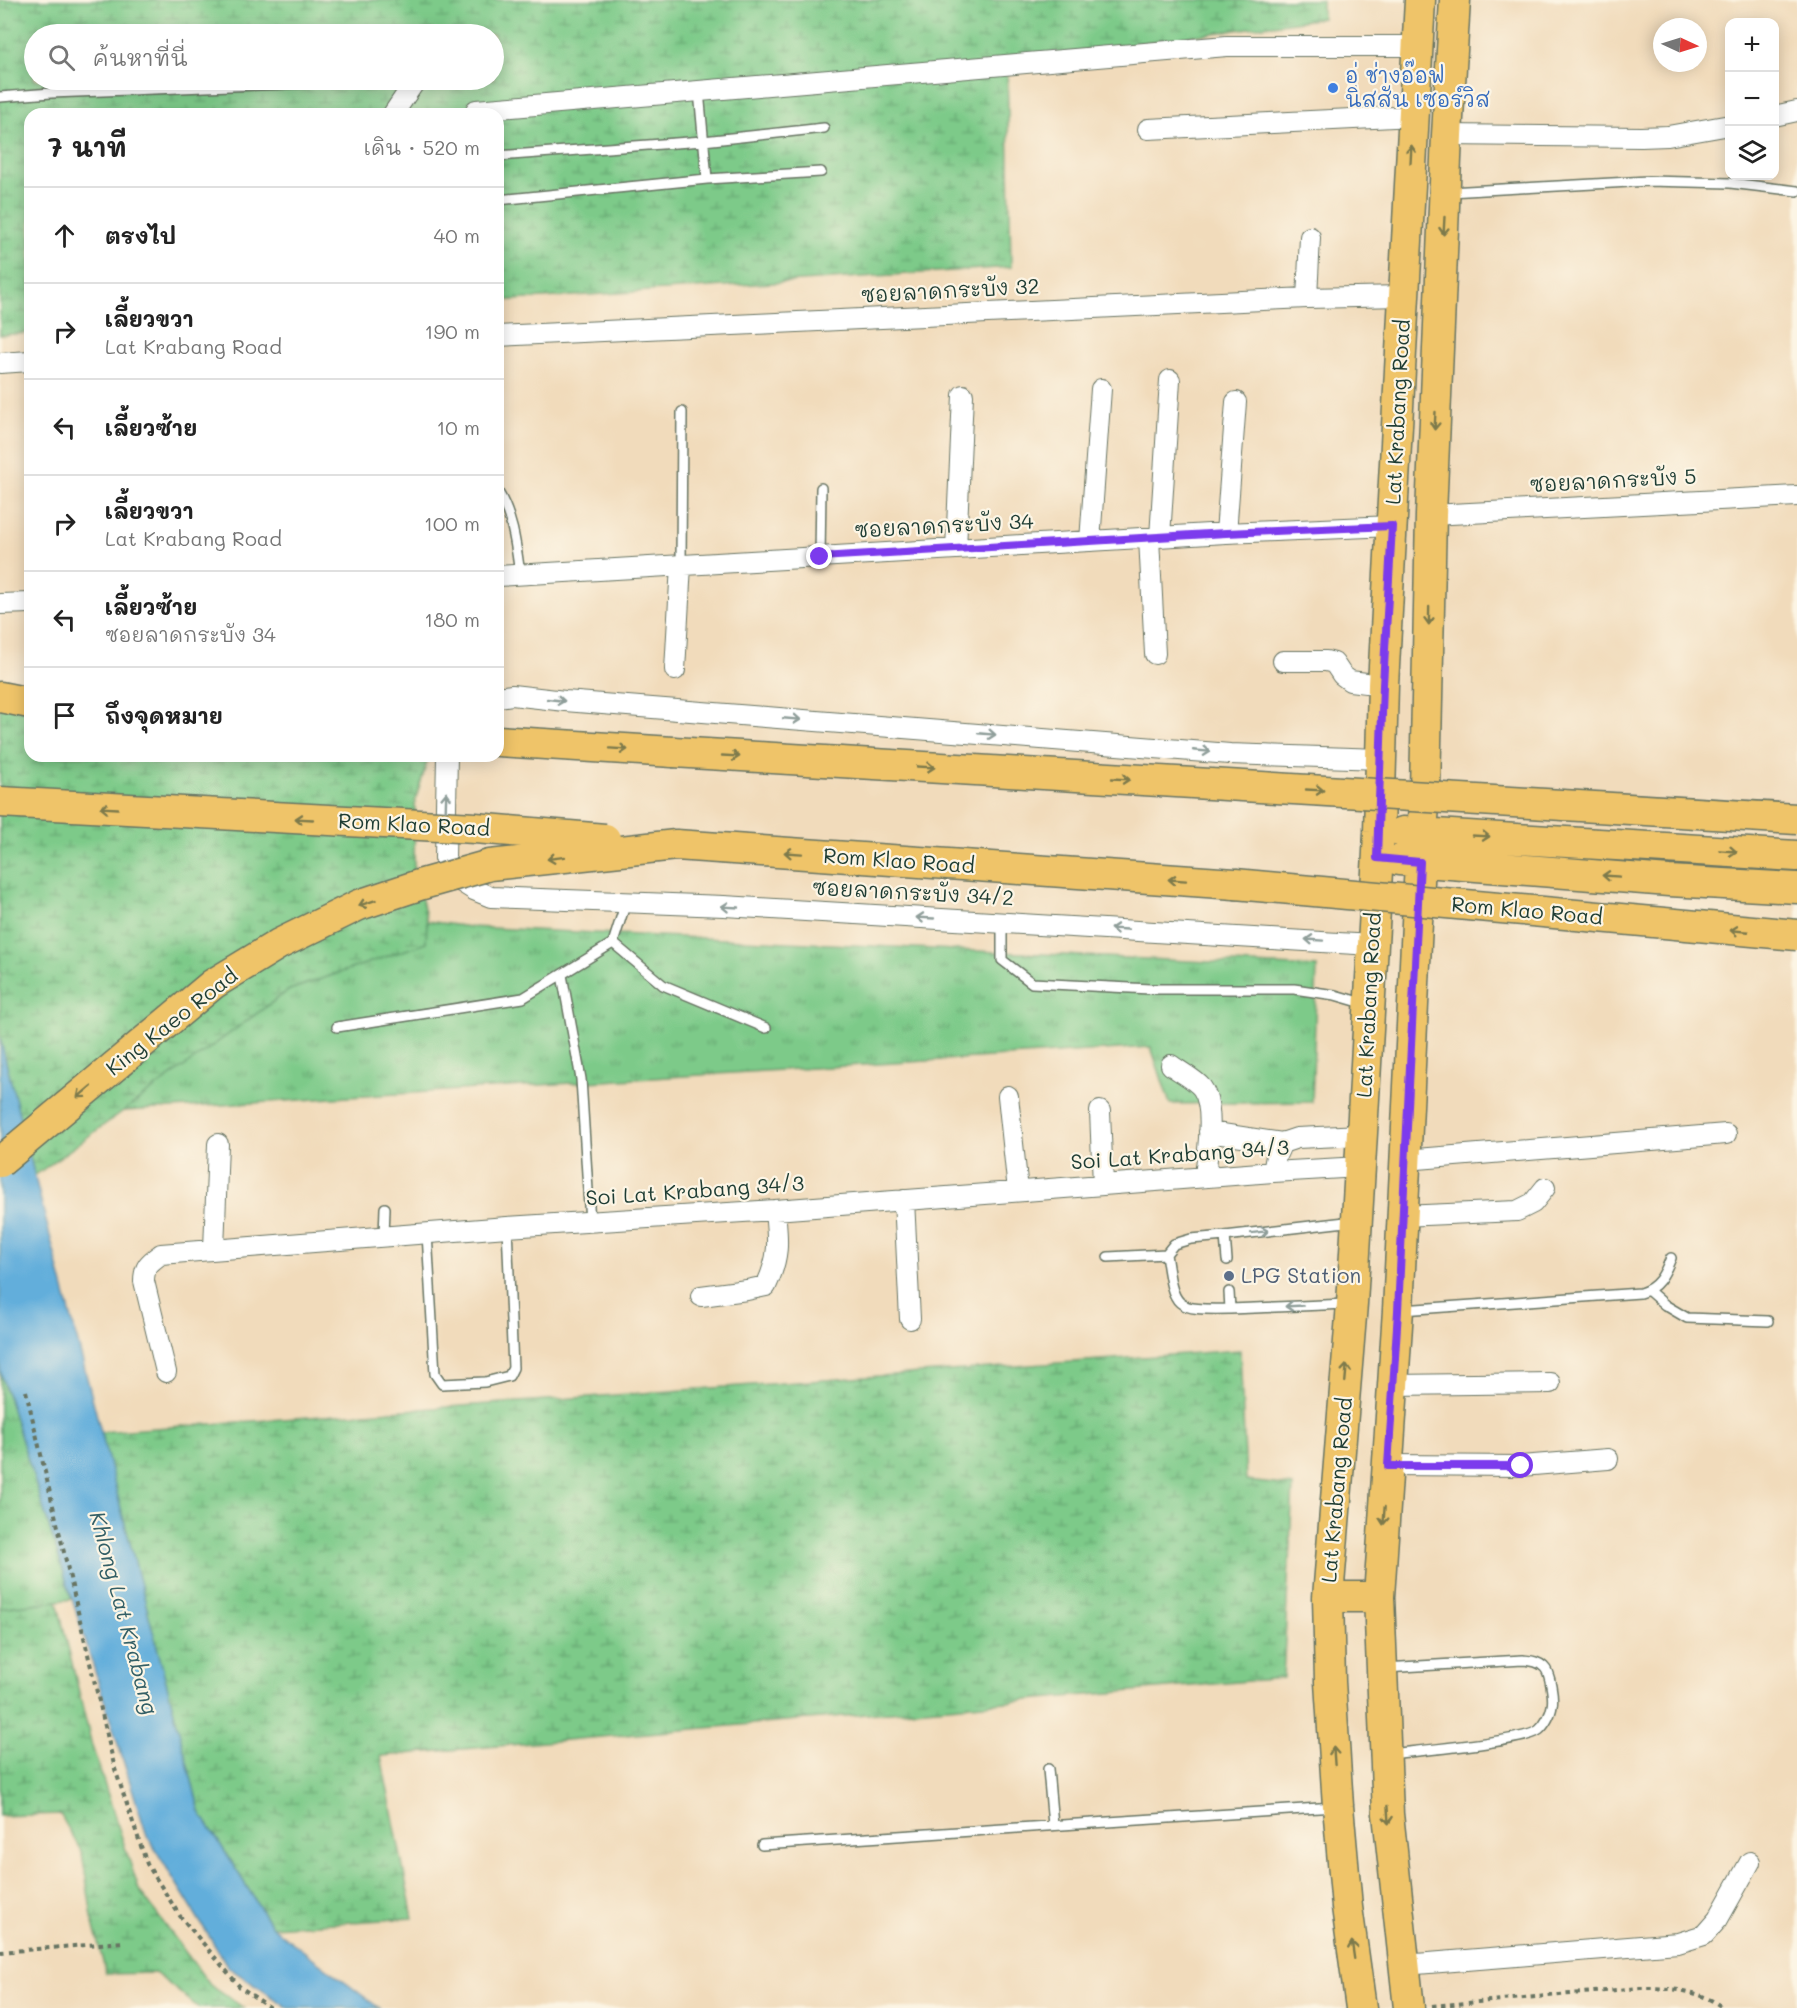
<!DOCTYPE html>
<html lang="th">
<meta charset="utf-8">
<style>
:root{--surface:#fff;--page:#f6f6f6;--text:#222;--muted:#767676;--line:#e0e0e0}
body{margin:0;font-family:Mali,"Playpen Sans Thai",sans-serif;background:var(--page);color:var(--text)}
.controls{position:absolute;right:18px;top:18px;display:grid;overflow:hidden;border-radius:12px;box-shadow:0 3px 15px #0003}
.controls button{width:54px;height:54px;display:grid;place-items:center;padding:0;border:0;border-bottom:2px solid var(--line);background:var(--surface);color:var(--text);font:30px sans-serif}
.compass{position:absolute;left:1653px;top:18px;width:54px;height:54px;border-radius:50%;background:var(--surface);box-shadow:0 3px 15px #0003;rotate:94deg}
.stop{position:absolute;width:18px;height:18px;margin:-14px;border:4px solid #7c3aed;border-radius:50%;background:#fff}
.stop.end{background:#7c3aed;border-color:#fff;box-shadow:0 2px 6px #0008}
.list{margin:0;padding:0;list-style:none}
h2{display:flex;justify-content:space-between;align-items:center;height:78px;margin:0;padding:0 24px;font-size:26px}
h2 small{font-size:20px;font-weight:400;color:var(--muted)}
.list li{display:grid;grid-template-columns:39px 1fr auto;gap:18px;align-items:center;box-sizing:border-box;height:96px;padding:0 24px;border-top:2px solid var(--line)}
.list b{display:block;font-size:22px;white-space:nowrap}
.list p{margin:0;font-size:20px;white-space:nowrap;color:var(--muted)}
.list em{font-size:20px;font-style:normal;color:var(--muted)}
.icon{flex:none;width:33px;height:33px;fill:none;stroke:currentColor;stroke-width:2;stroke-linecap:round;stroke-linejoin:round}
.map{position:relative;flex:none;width:1797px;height:2008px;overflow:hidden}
.search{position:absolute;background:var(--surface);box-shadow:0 3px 15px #0003;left:24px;top:24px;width:480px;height:66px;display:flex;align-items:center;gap:15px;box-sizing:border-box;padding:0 21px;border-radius:33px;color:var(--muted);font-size:22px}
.panel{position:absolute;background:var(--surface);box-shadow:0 3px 15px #0003;left:24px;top:108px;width:480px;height:654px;border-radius:18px}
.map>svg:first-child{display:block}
.grass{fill:url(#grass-tufts);stroke:#4e845e;stroke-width:1.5}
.wetland{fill:url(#wetland-marsh);stroke:#4e845e;stroke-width:1.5;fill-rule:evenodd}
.water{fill:#62aedb;stroke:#407688;stroke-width:1.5}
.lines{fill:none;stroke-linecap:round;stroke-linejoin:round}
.lane-casing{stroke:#687463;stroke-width:12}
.street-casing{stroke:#687463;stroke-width:22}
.primary-casing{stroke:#687463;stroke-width:33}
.path{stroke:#687463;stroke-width:4;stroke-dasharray:4.5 4.5;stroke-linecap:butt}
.lane{stroke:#fff;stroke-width:9}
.street{stroke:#fff;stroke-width:20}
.primary{stroke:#efc469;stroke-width:30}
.primary-bridge-casing{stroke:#687463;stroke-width:33;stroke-linecap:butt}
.primary-bridge{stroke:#efc469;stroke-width:30}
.oneway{stroke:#7d7a4c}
.oneway2{stroke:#8f9e9a}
.route{stroke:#7c3aed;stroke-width:8}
.shop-dot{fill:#3f7fe0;stroke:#fcf5e5;stroke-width:2}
.service-dot{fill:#5c6f8a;stroke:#fcf5e5;stroke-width:2}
.labels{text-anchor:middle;stroke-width:4.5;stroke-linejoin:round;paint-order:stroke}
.shop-label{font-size:21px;fill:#366cbe;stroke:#fcf5e5;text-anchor:start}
.street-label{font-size:21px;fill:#1f3d34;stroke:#fcf5e5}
.service-label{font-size:21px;fill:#4e5e75;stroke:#fcf5e5;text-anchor:start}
.water-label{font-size:22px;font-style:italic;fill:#335f66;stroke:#fcf5e5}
</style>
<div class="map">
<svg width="1797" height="2008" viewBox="0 0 1797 2008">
<defs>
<pattern id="grass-tufts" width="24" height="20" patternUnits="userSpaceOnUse" patternTransform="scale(1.5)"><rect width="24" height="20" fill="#7dca89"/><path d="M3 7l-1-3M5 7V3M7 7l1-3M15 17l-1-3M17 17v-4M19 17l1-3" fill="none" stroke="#66a571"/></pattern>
<pattern id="wetland-marsh" width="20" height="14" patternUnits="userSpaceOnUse" patternTransform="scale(1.5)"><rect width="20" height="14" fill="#7dca89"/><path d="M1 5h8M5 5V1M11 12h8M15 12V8" fill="none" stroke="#66a571"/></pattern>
</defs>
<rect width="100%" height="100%" fill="#fcf5e5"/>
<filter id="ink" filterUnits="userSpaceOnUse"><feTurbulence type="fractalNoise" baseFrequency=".0167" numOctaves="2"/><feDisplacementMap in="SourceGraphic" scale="12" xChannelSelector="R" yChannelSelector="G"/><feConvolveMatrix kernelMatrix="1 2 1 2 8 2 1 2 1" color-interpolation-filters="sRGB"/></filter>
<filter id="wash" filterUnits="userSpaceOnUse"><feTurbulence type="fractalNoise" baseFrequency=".008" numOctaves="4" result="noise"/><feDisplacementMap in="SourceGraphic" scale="24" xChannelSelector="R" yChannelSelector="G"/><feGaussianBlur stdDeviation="1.35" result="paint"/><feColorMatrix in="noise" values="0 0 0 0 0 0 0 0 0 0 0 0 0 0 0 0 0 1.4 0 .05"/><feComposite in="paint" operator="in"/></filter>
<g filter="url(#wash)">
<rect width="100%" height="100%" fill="#f1dbbb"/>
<path class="grass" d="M427 921 470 927 1317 967 1312 1102 1170 1104 1151 1047 123 1111 289 990 425 943Z
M0 1371 72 1599 0 1608Z"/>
<path class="wetland" d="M0 0H1322V18L1007 62 1011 267 498 301V114H30V333L0 335ZM34 34H494V80H34Z
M0 696 30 706V756H429L415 801 414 867 427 921 426 943 289 990 34 1176 0 1038Z
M1240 1350 1246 1481 1293 1486 1283 1678 381 1756 413 1918 272 1927 200 1812 101 1432Z
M57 1601 92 1746 139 1890 210 1985 244 2008H199L155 1973 106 1974 93 1923 82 1853 60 1814 0 1816V1608Z"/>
<path class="water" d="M0 1038 43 1209 200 1812 272 1927 379 2008H289L228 1967 147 1836 0 1371Z"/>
</g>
<g filter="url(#ink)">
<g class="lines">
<g class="lane-casing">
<path id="lane" d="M699 91 707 179 821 172
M0 97 51 93 390 80
M498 156 703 141 824 128
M1449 192 1648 181 1730 183 1797 191
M498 200 707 179
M498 492C513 517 516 546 520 574
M820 557 821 488
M681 565 682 412
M1002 922V960L1032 983 1150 989H1294L1335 995 1366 1004
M613 943 663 985 766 1028
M562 975 581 1079 590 1222
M337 1027 523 998 613 943 626 902
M427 1233 435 1374 442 1384 485 1382 509 1376 513 1368 507 1227
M384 1236 385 1208
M1225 1236 1191 1239 1174 1244 1166 1254C1174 1309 1174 1310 1230 1309
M1108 1257 1166 1254
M1227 1260 1225 1236 1354 1221
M1649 1291 1665 1305 1687 1318 1768 1321
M1229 1292 1230 1309 1347 1304
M1402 1310 1640 1293C1658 1288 1664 1275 1671 1258
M1384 1668 1523 1660C1531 1661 1538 1661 1544 1667 1550 1672 1554 1698 1552 1706 1551 1714 1545 1725 1539 1730 1525 1742 1414 1751 1390 1754
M1048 1769 1053 1825
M762 1845 1334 1807"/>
</g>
<g class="street-casing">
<path id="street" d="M476 110 1227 46H1417
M393 114 416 80
M1774 116 1797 111
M1148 129 1414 116
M1447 135 1641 137 1668 136 1730 125
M1307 298 1310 237
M498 336 1307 298 1404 296
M0 363 30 361
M1431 515 1797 496
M1226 533 1236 402
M1160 537 1170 380
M1149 538 1155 654
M1090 541 1101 389
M956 549 963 395
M498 576 1226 533 1392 526
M0 604 30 603
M1283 661H1326L1334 663 1342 675 1350 681 1383 685
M675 670 681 565
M498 697 512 695 565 701 1230 754 1380 759
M447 756 445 858 455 878 474 890 491 897 724 906 1372 945
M1171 1065C1180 1072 1195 1079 1202 1088 1216 1108 1207 1153 1205 1177
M1008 1096 1018 1191
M1100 1111 1103 1185
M1209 1132 1282 1143
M1405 1160 1726 1134
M1273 1172 1276 1156 1282 1143 1297 1138 1362 1135
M904 1200 910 1319
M1402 1216 1517 1211 1533 1203 1545 1188
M214 1249 218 1144
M701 1296 747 1290 766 1286C780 1256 778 1241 775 1210
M166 1372 144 1281C144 1266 150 1262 161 1254L507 1227 775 1210 1273 1172 1360 1167
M1392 1385 1550 1383
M1388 1465 1521 1466 1608 1459
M1404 1965 1678 1943 1704 1935 1718 1919 1750 1862"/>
</g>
<g class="primary-casing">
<path id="primary" d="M0 697 30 703
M498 741 673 752
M1403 832 1797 856
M676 845 1235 884
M1399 860 1669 881 1797 888
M1328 1597H1379
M1361 2008 1347 1907 1338 1806 1330 1682 1328 1597 1352 1304 1375 910 1379 832 1383 685 1420 0
M1409 2008 1388 1814 1379 1597 1398 1310 1420 862 1425 791 1431 515 1447 135 1455 0"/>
</g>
<path class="path" d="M26 1391 115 1769 147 1864 180 1916 240 1987 271 2008
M0 1952 124 1942
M1432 2006 1640 1988C1669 1988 1699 1989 1723 2008"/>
<use href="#lane" class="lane"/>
<use href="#street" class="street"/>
<use href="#primary" class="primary"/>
<g class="primary-bridge-casing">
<path id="primary-bridge" d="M673 752 1797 819
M0 802 475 828 605 839
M1235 884 1797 935
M0 1162 213 984 279 944 359 905 419 885 490 865 676 845"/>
</g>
<use href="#primary-bridge" class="primary-bridge"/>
</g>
<defs><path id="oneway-shaft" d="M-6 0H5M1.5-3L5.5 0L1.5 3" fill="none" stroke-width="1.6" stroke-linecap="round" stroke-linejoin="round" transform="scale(1.5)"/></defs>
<g class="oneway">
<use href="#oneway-shaft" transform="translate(1411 154) rotate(-87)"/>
<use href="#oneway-shaft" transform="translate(1444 226) rotate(93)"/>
<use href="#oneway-shaft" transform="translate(1435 421) rotate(93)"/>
<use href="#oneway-shaft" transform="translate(1429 616) rotate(91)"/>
<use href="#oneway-shaft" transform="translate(619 749) rotate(4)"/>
<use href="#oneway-shaft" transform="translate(731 756) rotate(3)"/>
<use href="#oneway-shaft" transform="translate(926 767) rotate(3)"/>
<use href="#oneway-shaft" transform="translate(1121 779) rotate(3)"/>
<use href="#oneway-shaft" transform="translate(1315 790) rotate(3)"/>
<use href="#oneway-shaft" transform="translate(109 808) rotate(-177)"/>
<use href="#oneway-shaft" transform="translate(304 819) rotate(-177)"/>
<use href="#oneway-shaft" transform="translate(1481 836) rotate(3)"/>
<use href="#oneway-shaft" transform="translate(1728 851) rotate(4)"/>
<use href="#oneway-shaft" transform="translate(793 853) rotate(-176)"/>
<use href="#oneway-shaft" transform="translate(556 858) rotate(173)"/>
<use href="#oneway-shaft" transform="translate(1611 876) rotate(-176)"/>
<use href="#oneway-shaft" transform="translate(1177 880) rotate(-176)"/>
<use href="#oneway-shaft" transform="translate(367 903) rotate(161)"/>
<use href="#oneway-shaft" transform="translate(1739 931) rotate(-175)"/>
<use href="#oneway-shaft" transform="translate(84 1092) rotate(140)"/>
<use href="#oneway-shaft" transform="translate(1346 1373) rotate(-85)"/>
<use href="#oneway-shaft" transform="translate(1384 1516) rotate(94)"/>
<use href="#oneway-shaft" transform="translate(1334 1756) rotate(-94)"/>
<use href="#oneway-shaft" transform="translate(1388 1815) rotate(86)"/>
<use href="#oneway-shaft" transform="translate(1353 1950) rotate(-98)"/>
</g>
<g class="oneway2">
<use href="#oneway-shaft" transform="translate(556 700) rotate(6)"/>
<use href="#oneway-shaft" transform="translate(792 719) rotate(5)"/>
<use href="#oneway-shaft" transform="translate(987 734) rotate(5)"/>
<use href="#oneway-shaft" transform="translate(1202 751) rotate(5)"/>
<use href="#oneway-shaft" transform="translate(446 801) rotate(-88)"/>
<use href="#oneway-shaft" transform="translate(730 907) rotate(-177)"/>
<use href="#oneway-shaft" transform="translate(925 918) rotate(-177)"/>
<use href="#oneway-shaft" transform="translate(1119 929) rotate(-177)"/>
<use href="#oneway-shaft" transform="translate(1314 940) rotate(-176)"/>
<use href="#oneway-shaft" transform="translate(1260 1232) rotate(-7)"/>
<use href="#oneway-shaft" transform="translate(1294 1306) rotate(177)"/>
</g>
</g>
<g class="lines" filter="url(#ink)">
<path class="route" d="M820 557 1226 533 1392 526 1383 685 1377 858 1420 862 1398 1311 1388 1466H1521"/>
</g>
<circle class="shop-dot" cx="1333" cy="88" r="6"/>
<circle class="service-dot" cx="1229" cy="1276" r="6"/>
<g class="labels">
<g class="shop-label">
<text x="1345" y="83">อู่ ช่างอ๊อฟ<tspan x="1345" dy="24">นิสสัน เซอร์วิส</tspan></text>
</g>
<g class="street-label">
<text transform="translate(950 291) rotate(-3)" y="7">ซอยลาดกระบัง 32</text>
<text transform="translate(1398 412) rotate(-87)" y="7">Lat Krabang Road</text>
<text transform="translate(1613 481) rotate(-3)" y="7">ซอยลาดกระบัง 5</text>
<text transform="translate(944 526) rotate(-3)" y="7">ซอยลาดกระบัง 34</text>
<text transform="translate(414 825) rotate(3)" y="7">Rom Klao Road</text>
<text transform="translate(899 861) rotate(4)" y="7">Rom Klao Road</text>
<text transform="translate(913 893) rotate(3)" y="7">ซอยลาดกระบัง 34/2</text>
<text transform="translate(1527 911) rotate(5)" y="7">Rom Klao Road</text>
<text transform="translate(1369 1005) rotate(-87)" y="7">Lat Krabang Road</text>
<text transform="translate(172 1022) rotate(-38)" y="7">King Kaeo Road</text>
<text transform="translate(1180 1155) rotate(-4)" y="7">Soi Lat Krabang 34/3</text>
<text transform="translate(695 1191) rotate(-4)" y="7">Soi Lat Krabang 34/3</text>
<text transform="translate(1337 1490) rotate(-85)" y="7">Lat Krabang Road</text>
</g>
<g class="service-label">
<text x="1241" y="1283">LPG Station</text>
</g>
<g class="water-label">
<text transform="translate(124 1613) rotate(75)" y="8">Khlong Lat Krabang</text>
</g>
</g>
</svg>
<div class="controls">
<button>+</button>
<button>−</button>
<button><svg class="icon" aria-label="layers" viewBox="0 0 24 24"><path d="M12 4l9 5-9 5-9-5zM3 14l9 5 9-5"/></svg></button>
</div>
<svg class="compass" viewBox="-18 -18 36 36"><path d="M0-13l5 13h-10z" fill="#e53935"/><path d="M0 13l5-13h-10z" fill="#767676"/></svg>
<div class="stop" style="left:1521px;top:1466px"></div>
<div class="stop end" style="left:820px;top:557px"></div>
<div class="search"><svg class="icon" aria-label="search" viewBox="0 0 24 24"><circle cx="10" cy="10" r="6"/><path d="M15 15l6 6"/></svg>ค้นหาที่นี่</div>
<section class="panel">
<h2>7 นาที<small>เดิน · 520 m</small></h2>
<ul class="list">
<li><svg class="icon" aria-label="ahead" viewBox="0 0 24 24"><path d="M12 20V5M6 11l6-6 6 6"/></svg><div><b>ตรงไป</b></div><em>40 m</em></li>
<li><svg class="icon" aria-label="right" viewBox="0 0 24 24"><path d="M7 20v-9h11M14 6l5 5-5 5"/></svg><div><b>เลี้ยวขวา</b><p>Lat Krabang Road</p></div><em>190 m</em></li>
<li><svg class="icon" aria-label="left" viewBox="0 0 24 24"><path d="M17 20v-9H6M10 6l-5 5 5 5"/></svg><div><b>เลี้ยวซ้าย</b></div><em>10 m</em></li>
<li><svg class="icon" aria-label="right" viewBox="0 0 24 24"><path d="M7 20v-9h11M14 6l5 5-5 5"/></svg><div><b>เลี้ยวขวา</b><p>Lat Krabang Road</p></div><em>100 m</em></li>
<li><svg class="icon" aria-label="left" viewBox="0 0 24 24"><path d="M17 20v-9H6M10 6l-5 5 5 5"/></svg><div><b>เลี้ยวซ้าย</b><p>ซอยลาดกระบัง 34</p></div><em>180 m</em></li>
<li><svg class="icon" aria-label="arrive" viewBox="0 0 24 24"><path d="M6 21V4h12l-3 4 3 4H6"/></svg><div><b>ถึงจุดหมาย</b></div></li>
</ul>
</section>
</div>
